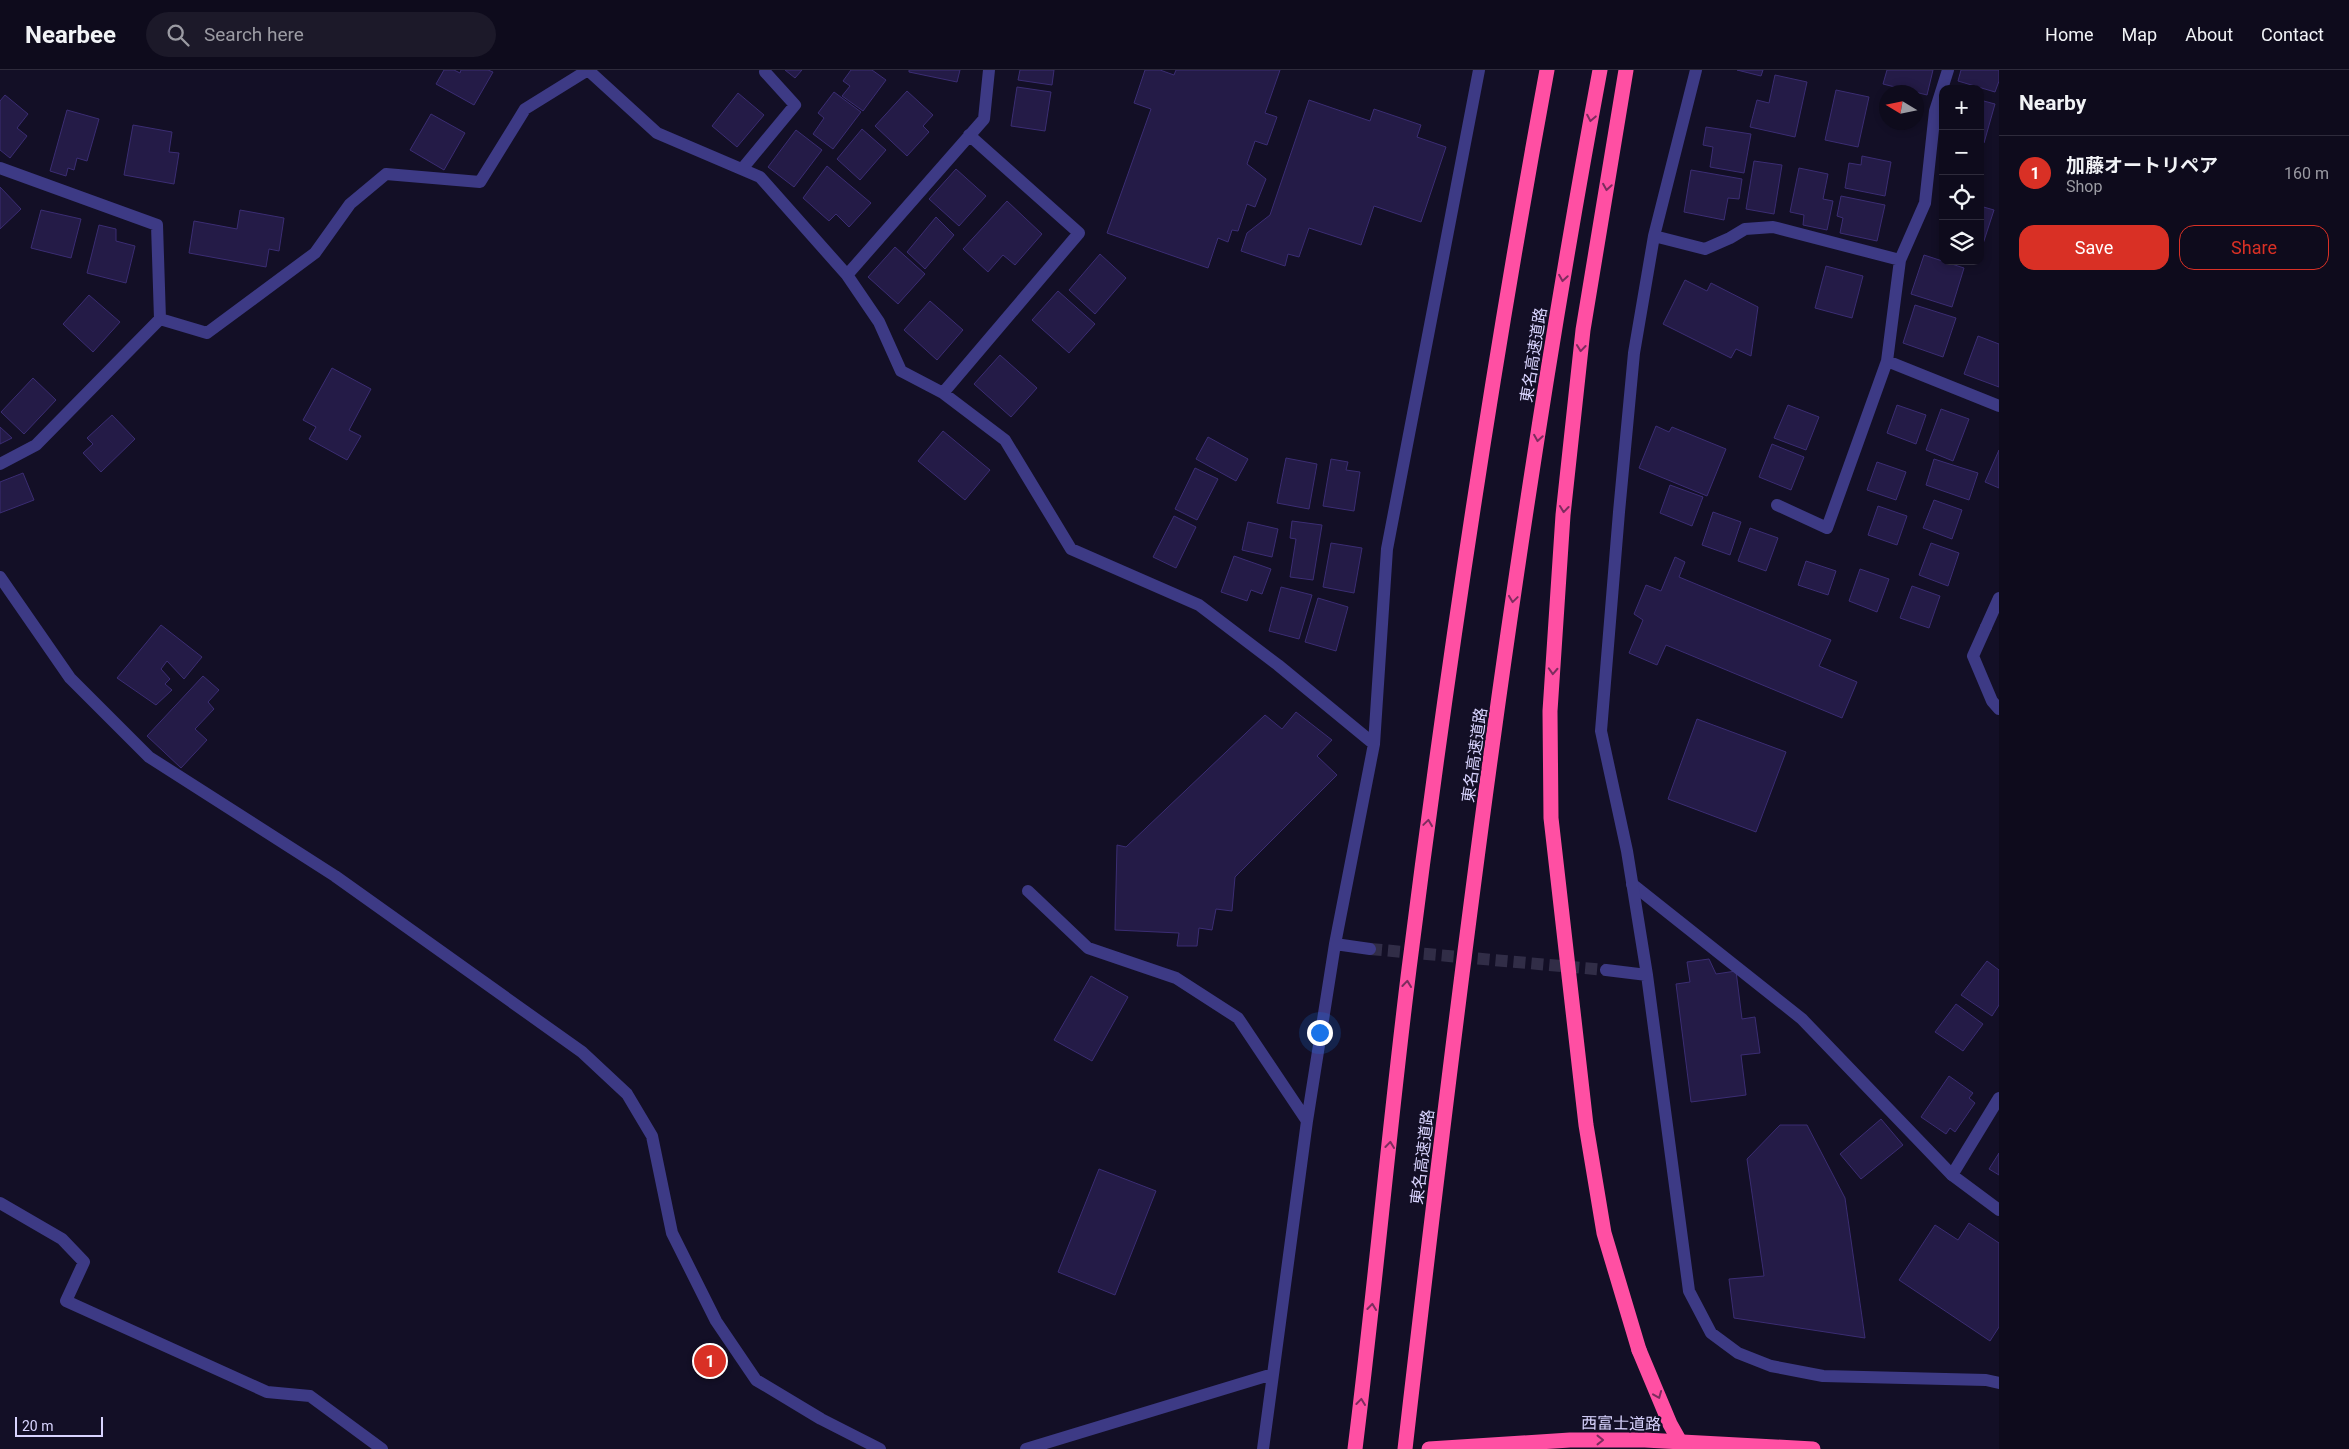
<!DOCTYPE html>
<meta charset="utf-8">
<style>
:root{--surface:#0e0b1c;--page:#1c1929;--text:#f1f3f6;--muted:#9b9ba3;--line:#2e2b3b;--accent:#d93025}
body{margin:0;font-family:Roboto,"Noto Sans JP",sans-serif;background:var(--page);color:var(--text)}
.controls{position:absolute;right:15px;top:15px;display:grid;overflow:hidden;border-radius:10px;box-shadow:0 2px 8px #0003}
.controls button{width:45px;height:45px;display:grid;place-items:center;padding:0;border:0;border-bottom:1px solid var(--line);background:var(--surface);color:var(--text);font:25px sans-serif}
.compass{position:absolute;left:1879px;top:15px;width:45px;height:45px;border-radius:50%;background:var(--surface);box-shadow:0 2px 8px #0003;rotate:280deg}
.scale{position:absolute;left:15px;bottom:12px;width:88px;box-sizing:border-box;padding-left:5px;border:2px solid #d9d4ff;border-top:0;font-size:14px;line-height:18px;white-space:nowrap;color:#d9d4ff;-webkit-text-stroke:4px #130f26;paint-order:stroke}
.you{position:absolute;left:1319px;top:962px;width:18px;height:18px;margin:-12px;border:4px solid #fff;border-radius:50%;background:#1a73e8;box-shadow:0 0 0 8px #1a73e833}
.badge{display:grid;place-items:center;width:32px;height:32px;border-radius:50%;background:var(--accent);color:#fff;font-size:16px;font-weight:700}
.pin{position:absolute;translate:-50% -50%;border:2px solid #fff;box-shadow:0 1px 5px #0006}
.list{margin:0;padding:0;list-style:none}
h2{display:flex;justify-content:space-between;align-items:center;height:65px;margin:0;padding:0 20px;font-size:21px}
h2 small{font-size:16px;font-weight:400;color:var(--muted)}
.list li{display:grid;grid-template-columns:32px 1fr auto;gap:15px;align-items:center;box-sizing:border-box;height:75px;padding:0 20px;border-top:1px solid var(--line)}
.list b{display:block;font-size:19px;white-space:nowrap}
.list p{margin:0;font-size:16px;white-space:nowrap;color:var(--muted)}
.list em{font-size:16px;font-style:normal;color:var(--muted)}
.actions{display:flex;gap:10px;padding:15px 20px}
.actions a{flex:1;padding:11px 0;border:1px solid var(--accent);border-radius:15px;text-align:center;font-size:18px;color:var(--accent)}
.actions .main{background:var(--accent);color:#fff}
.icon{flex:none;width:28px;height:28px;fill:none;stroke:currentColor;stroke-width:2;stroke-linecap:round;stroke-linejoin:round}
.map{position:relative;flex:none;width:1999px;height:1379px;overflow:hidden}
header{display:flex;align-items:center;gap:30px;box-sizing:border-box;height:70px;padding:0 25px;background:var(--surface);border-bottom:1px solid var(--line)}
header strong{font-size:24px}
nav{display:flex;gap:28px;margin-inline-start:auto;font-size:18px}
.search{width:350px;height:45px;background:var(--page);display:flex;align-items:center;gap:12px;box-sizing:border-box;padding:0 18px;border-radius:28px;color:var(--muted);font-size:19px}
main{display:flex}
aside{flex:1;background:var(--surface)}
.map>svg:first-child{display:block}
.building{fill:#241b47;stroke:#3b2d73}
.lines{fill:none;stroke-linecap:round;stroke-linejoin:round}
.street-tunnel{stroke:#312d47;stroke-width:12;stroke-dasharray:12 6;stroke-linecap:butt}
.lane{stroke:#3d3a85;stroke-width:12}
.street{stroke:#3d3a85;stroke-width:12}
.highway{stroke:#ff4fa3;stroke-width:15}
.highway-bridge{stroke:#ff4fa3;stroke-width:15}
.oneway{stroke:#7d2c5e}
.labels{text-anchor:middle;stroke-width:4;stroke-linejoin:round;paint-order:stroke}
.street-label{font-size:16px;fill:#d9d4ff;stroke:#130f26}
</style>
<header>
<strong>Nearbee</strong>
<div class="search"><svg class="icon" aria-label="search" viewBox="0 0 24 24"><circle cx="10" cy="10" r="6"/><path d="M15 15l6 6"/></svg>Search here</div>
<nav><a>Home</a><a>Map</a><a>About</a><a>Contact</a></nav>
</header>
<main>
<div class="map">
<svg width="1999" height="1379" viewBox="0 0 1999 1379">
<rect width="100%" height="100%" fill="#130f26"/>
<path class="building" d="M444 0H454L460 3 461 0H488L493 2 474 35 436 14Z
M785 0H802L795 8Z
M851 0H872L886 10 863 41 842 26 850 16 843 11Z
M909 0H960L957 12 909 2Z
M1020 0H1054L1052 15 1018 10Z
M1145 0H1160L1174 5 1176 0H1280L1265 43 1277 47 1267 75 1255 71 1247 94 1266 109 1255 137 1247 134 1238 161 1232 160 1228 172 1218 168 1208 198 1107 163 1151 39 1134 33Z
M1737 0H1763L1761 6Z
M1887 0H1933L1927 25 1883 14Z
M1961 0H1999V11L1995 22 1958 11Z
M1775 5 1807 12 1795 67 1750 57 1757 30 1769 33Z
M1017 17 1051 22 1045 61 1011 56Z
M1836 20 1869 27 1858 77 1825 70Z
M907 21 933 45 923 56 929 62 907 86 875 56Z
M834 22 861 42 833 79 813 64 824 48 818 43Z
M738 23 764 45 737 77 712 56Z
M5 25 28 44 17 58 27 66 10 88 0 80V31Z
M1309 30 1370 51 1374 39 1421 55 1417 67 1446 77 1421 152 1374 136 1361 175 1309 158 1299 187 1288 184 1285 196 1241 181 1247 163 1270 145Z
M1980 30 1995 34 1984 73 1980 72Z
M67 40 99 49 87 91 77 88 74 100 68 98 66 106 50 101Z
M431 44 465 63 444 100 410 80Z
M133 55 172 62 169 82 179 83 174 114 124 105Z
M1706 57 1751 64 1744 103 1710 97 1713 77 1703 75Z
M862 59 886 80 860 110 837 89Z
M796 60 822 80 794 117 768 97Z
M1862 86 1891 92 1885 126 1845 118 1849 93 1861 95Z
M1754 91 1782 95 1774 144 1746 139Z
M827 96 871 133 849 157 836 144 829 151 803 128Z
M1799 98 1828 104 1823 129 1833 131 1827 160 1803 155 1804 145 1790 142Z
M956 99 986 126 959 156 929 129Z
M1691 100 1742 109 1739 129 1728 128 1724 150 1684 142Z
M0 117 21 139 0 159Z
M1841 126 1885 135 1877 171 1840 163 1843 148 1837 146Z
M1007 131 1042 164 1015 195 1003 185 988 202 963 179Z
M1980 136 1994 140 1981 180H1980Z
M41 140 81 149 71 188 31 178Z
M240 140 284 148 279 181 269 179 266 197 189 183 194 151 237 159Z
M936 147 954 165 925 199 907 182Z
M99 155 116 159V171L135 176 126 213 87 203Z
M895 177 925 204 898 234 868 207Z
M1100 184 1126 208 1095 244 1069 220Z
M1924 185 1964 198 1952 237 1911 224Z
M1826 196 1863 206 1852 248 1815 238Z
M1685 210 1707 221 1711 213 1758 237 1751 286 1736 279 1731 288 1663 254Z
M1058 221 1095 254 1069 283 1032 250Z
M89 225 120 252 93 282 63 254Z
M930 231 963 260 937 290 904 260Z
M1915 235 1956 248 1943 287 1903 273Z
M1978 266 1999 274V317L1964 304Z
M1000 285 1037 318 1011 347 974 314Z
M332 298 371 319 349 360 361 366 347 390 309 369 316 357 303 350Z
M33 308 56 330 24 364 1 342Z
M1788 335 1819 347 1806 380 1774 368Z
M1897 335 1926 345 1916 374 1887 363Z
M1941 339 1969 349 1953 391 1926 380Z
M112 345 135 369 101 402 83 383 93 374 87 368Z
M1656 356 1669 362 1672 357 1726 379 1707 426 1639 398Z
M0 357 12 368 0 374Z
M943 361 990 400 965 430 918 391Z
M1208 367 1248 389 1236 411 1196 389Z
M1772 374 1804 387 1791 420 1759 407Z
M1999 380V418L1985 412Z
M1286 388 1317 394 1309 439 1277 433Z
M1331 389 1348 392 1346 400 1360 402 1354 441 1323 436Z
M1934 389 1978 403 1969 430 1926 415Z
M1877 392 1906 402 1896 430 1867 420Z
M1195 398 1218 409 1197 450 1175 439Z
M23 403 34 430 0 443V412Z
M1670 415 1703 427 1692 456 1660 443Z
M1934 430 1962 440 1952 469 1923 458Z
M1878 436 1907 446 1897 475 1868 465Z
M1713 442 1741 452 1730 485 1702 475Z
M1174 446 1196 457 1176 498 1153 487Z
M1292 451 1322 455 1313 510 1290 507 1296 469 1290 468Z
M1248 452 1278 459 1272 487 1242 480Z
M1750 458 1778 468 1766 501 1738 491Z
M1331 473 1362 478 1354 523 1323 517Z
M1931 473 1959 483 1948 516 1919 505Z
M1234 486 1271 499 1262 524 1251 520 1247 531 1221 522Z
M1675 487 1685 492 1679 507 1831 570 1819 596 1857 612 1842 648 1666 575 1657 595 1629 583 1643 550 1634 544 1646 515 1661 521Z
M1806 491 1836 501 1828 525 1798 515Z
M1860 499 1889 509 1877 542 1849 531Z
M1912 516 1940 526 1929 558 1900 548Z
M1281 517 1312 525 1299 569 1269 561Z
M1318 528 1348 537 1336 581 1305 572Z
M161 555 202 587 184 609 167 591 161 599 170 609 165 614 172 620 156 635 117 608Z
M203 606 219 620 208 632 214 639 195 659 207 670 181 698 147 666Z
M1296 642 1332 670 1317 686 1337 705 1235 807 1232 841 1216 839 1212 860 1199 858 1197 876H1177L1179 863 1115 860 1117 775 1126 777 1265 645 1282 659Z
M1697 649 1786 682 1756 762 1668 729Z
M1709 889 1716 904 1736 901 1742 949 1755 947 1760 983 1741 985 1746 1025 1691 1032 1676 914 1690 912 1687 892Z
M1987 891 1999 900V935L1992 946 1961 925Z
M1091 906 1128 927 1092 991 1054 970Z
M1956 934 1983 954 1963 981 1935 962Z
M1949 1006 1973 1023 1969 1028 1975 1033 1955 1062 1950 1058 1946 1064 1921 1047Z
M1881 1049 1903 1075 1861 1109 1840 1084Z
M1780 1055H1807L1845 1128 1865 1268 1734 1248 1729 1209 1764 1206 1747 1089Z
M1999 1083V1105L1989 1099Z
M1099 1099 1156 1121 1115 1225 1058 1202Z
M1969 1153 1999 1173V1257L1990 1271 1899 1210 1935 1155 1958 1170Z"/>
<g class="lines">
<path class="street-tunnel" d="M1370 879 1606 900"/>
<path class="lane" d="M1986 557 1973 586 1992 631 1999 639
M1632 814 1802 949 1952 1105"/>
<path class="street" d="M588 0 657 63 760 107 847 205 879 252 901 301 943 323 1005 370 1071 479 1199 535 1278 595 1374 674
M1696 0 1654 166 1634 283 1619 442 1601 661 1627 781 1647 905 1689 1221 1711 1263 1738 1283 1771 1296 1823 1306 1986 1310 1999 1313
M0 98 157 155 160 249
M742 99 795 35 765 2
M1654 166 1705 179 1730 168 1745 159 1773 157 1900 190
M847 205 984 49 989 0
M1887 291 1999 336
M943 323 1079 163 969 65
M0 394 36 375 160 249 207 263 315 183 350 134 386 104 480 112 525 39 588 0
M1777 435 1827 458 1887 291 1900 190 1925 133 1935 41 1948 0
M0 507 70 608 149 687 335 806 582 982 627 1024 652 1066 672 1163 716 1251 756 1310 821 1349 880 1379
M1986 557 1999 528
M1028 821 1088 878 1176 908 1238 948 1307 1051
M1335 874 1370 879
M1606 900 1647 905
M1999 1028 1952 1105 1999 1140
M0 1133 62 1169 84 1192 66 1231 267 1322 310 1326 382 1379
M1026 1379 1273 1304
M1263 1379 1307 1051 1335 874 1374 674 1387 479 1479 0"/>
<path class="highway" d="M1626 0 1583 260 1563 445 1550 641 1551 748 1586 1055 1604 1163 1639 1280
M1355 1379C1375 1219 1389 1059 1409 899 1447 598 1492 298 1547 0
M1405 1379C1458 918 1515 456 1600 0
M1429 1379 1570 1370H1645L1813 1379"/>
<path class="highway-bridge" d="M1639 1280 1670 1354 1684 1379"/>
</g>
<defs><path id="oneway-chevron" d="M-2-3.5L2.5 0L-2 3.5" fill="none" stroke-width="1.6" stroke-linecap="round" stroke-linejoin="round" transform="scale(1.25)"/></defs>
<g class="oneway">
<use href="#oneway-chevron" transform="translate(1591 48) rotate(101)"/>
<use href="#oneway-chevron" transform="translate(1607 117) rotate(99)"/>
<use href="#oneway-chevron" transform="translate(1563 208) rotate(99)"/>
<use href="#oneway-chevron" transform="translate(1581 278) rotate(96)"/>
<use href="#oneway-chevron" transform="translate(1538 368) rotate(99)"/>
<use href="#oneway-chevron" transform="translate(1564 439) rotate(96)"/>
<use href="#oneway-chevron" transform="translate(1513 529) rotate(98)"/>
<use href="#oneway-chevron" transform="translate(1553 601) rotate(93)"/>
<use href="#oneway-chevron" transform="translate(1428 753) rotate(-82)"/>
<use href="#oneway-chevron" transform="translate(1407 914) rotate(-84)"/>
<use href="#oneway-chevron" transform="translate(1390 1075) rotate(-84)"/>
<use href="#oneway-chevron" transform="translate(1372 1237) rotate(-84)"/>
<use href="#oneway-chevron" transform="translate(1658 1325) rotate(68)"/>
<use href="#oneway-chevron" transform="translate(1361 1332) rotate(-83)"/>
<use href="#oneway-chevron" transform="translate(1600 1370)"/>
</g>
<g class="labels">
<g class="street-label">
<text transform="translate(1533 285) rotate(-81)" y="6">東名高速道路</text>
<text transform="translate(1474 685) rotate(-82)" y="6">東名高速道路</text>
<text transform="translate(1422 1087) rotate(-83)" y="6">東名高速道路</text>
<text transform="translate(1621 1353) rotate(1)" y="6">西富士道路</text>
</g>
</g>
</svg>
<div class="controls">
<button>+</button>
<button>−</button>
<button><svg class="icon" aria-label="locate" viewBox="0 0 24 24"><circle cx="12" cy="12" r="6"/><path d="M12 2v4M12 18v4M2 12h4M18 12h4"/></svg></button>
<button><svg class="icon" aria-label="layers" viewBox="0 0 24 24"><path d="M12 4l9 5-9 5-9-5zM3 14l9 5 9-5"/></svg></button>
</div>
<svg class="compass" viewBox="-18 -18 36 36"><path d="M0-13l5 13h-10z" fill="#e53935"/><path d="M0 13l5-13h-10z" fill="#9b9ba3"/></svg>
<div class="scale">20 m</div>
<div class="you"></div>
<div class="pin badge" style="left:710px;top:1291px">1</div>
</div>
<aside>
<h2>Nearby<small></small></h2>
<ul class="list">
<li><span class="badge">1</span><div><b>加藤オートリペア</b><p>Shop</p></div><em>160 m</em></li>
</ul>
<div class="actions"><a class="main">Save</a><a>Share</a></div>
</aside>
</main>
